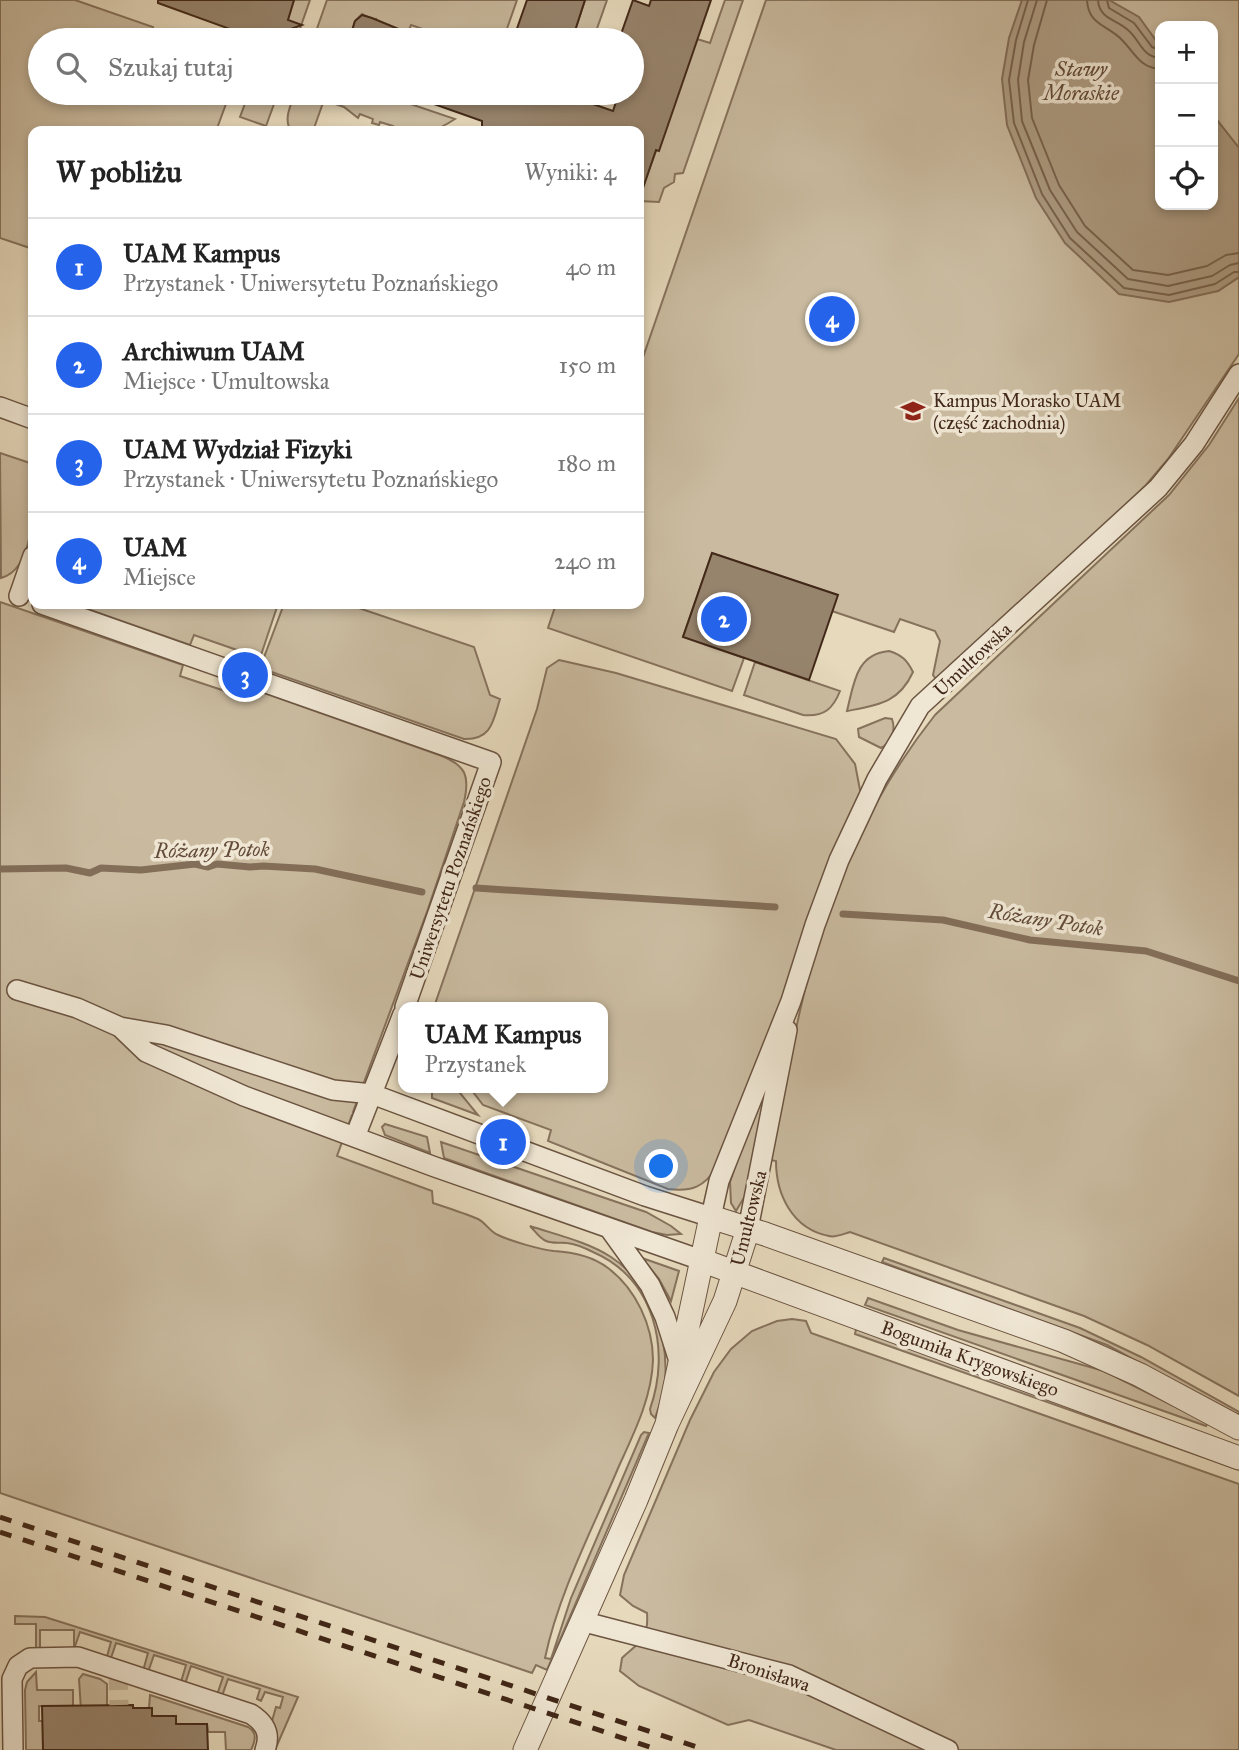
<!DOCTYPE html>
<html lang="pl">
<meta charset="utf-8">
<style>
:root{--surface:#fff;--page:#f2f2f2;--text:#222;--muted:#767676;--line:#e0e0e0;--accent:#2563eb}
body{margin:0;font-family:"IM FELL Great Primer",serif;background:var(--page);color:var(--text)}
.controls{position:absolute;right:21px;top:21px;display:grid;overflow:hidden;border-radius:14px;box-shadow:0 4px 10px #0003}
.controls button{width:63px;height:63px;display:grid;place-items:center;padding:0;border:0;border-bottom:2px solid var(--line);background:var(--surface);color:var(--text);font:35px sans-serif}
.you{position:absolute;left:662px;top:1167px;width:24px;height:24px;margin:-18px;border:5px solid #fff;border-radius:50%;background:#1a73e8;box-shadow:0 0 0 10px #1a73e833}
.badge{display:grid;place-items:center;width:46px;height:46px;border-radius:50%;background:var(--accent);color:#fff;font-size:23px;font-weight:700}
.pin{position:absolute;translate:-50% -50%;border:4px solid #fff;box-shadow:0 2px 7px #0006}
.popup{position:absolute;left:398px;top:1002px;width:210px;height:91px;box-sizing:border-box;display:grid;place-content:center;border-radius:14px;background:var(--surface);filter:drop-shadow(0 2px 5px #0005);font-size:23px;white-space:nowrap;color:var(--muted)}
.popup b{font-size:26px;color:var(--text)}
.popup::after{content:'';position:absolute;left:50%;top:100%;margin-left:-14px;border:14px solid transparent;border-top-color:var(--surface)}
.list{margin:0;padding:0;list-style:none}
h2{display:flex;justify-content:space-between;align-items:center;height:91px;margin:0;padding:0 28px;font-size:30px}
h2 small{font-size:23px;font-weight:400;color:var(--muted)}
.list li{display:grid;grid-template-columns:46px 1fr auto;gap:21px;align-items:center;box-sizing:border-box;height:98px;padding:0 28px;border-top:2px solid var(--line)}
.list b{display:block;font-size:26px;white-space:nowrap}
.list p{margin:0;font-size:23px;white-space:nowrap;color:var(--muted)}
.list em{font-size:23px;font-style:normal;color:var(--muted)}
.icon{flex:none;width:38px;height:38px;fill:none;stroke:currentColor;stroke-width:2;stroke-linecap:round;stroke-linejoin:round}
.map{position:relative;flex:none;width:1239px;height:1750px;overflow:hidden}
.search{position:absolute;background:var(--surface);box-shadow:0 4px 10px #0003;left:28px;top:28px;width:616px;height:77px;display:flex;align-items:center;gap:18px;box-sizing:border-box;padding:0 24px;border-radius:38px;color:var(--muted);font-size:26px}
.panel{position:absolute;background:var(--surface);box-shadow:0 4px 10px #0003;left:28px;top:126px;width:616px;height:483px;border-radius:14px}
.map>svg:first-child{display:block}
.green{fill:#cabba0;stroke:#86725c;stroke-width:2}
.water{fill:#ae9d84;stroke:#836e59;stroke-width:2}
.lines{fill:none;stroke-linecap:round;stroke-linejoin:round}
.shore{stroke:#78624e;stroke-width:2}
.stream{stroke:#836e59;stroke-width:7}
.building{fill:#97846d;stroke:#422818;stroke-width:2}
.minor-tunnel{stroke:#c5b69b;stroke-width:19;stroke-dasharray:19 10;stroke-linecap:butt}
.minor-casing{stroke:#6b5441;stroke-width:22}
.tertiary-casing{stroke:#6b5441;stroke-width:25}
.minor{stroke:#efe6d3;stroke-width:19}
.tertiary{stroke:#efe6d3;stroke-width:23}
.rail{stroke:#422818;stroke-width:5;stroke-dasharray:12 12;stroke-linecap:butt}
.labels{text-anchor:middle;stroke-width:7;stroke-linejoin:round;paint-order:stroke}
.poi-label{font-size:19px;fill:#422818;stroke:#efe6d3;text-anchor:start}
.street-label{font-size:19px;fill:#422818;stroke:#efe6d3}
.water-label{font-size:21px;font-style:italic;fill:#624b38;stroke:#efe6d3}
</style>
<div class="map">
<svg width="1239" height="1750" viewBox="0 0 1239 1750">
<rect width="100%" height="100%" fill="#e6d9bc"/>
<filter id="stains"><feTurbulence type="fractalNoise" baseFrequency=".00286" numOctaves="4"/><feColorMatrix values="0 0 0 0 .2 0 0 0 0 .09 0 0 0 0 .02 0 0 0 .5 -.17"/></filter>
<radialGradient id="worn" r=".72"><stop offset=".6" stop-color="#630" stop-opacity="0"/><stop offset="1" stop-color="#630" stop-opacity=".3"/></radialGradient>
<path class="green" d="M0 0H75L153 27 148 40H40V93H230L216 131H33V249L0 238Z
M294 0H310L296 40H264L267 39 270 31 282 35Z
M327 0H517L503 40H455L411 25 408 32 392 28 389 25 380 29 376 19 374 20 362 14 355 21 349 40H313Z
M585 0H607L593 40H572Z
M725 0H743L683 173 675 174 674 182 664 188 659 202 639 201V192H641L697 39 710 43Z
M766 0H1022L1021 3 1218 291 1239 277V354L1168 459 1146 485 1093 536 936 679 933 675 940 641 935 631 900 619 894 632 832 611 837 595 712 553 683 637 744 658 732 691 548 628 556 604H639V369Z
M1068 0H1239V148L1213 115V26H1160V46L1138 18Z
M249 93H278L266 126 240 117Z
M295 93H378L455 119C437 131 422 136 401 129L397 131 392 130 393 126 380 122 379 125 372 123 373 119 360 114 358 118 344 107 324 100 313 131H291C283 119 291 105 295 93Z
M1239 398V1396L1147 1345 1084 1316 850 1232C843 1234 835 1238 829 1236 792 1229 776 1194 776 1161L770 1160C786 1083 798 1002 823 926 848 850 885 778 935 715L1169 495 1209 445Z
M0 453 33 464C33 495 38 568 1 578Z
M0 602 183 665 180 676 249 699 253 689 442 756C466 766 470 776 464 802L428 909 353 1112 355 1113 352 1115 337 1156 432 1191 433 1203C448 1208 464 1213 478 1219 486 1223 490 1232 498 1235 510 1241 542 1250 554 1251 574 1252 592 1256 608 1268 636 1289 653 1326 653 1360 652 1397 634 1433 619 1466 593 1528 559 1592 545 1658L551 1659 571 1598 641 1435 644 1432 649 1433 547 1670 536 1665 532 1673 0 1493Z
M73 604H278L260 658 194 635 190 645Z
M284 604H347L474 647 490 695 500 699C493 721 492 740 464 739L260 668Z
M889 651C902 655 907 660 913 672 899 703 878 705 847 711 854 683 856 654 889 651Z
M559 660 616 673 836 739 855 764 861 795 717 1167C704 1187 692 1192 668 1189L548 1141 551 1130 483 1105 470 1088H603V1007H434L537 709 547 668Z
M755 662 840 691C833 709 824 717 803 715L744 695Z
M885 718 892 719C896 731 892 742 881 748L859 737 858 729Z
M776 1047 745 1196 736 1211 731 1203 730 1182Z
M432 1088H456L478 1115 432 1098Z
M385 1124 427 1137 430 1153 385 1135 382 1127Z
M441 1142 646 1212 671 1226 681 1234 667 1235 652 1232 444 1158Z
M530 1226C557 1235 588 1242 611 1257 650 1282 669 1337 665 1381 664 1394 659 1406 655 1418L651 1414 650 1409C671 1350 655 1279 593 1252 585 1248 576 1244 567 1243 560 1242 553 1244 546 1241 540 1239 535 1231 530 1226Z
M642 1258 679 1271 671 1301 659 1279Z
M884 1258 1080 1328 1141 1357 1239 1412V1417L1107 1345 882 1262Z
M868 1298 958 1330 1104 1371 1208 1423 1206 1426 865 1305Z
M792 1319 806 1321 811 1333 1239 1484V1750H836L749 1720 728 1725 639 1686 620 1671 622 1658C639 1642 649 1640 647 1613L633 1606 620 1595 624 1575 690 1420 714 1372 731 1349 752 1331 777 1321Z
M856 1329 1239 1465V1470L855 1334Z
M15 1616 45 1617 298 1697 275 1750 272 1721 276 1707 280 1708 283 1697 265 1692 261 1701 257 1699 260 1689 228 1679 222 1696 217 1695 223 1677 191 1666 185 1684 181 1682 186 1665 154 1655 148 1672 143 1671 148 1653 116 1643 110 1661 106 1660 111 1642 80 1632 74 1649V1630H40V1649H36V1624H15Z
M36 1672 37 1690H73V1706H39V1721H43V1750H26L25 1690 27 1682Z
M83 1674 100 1679 107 1684V1706L81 1710 79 1679Z
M150 1695 248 1727C258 1733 255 1741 251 1750H226L225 1732H208L207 1724H176V1716H152V1708H149Z"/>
<path class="water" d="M1022 0H1109L1139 17 1160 46V205H1213V115L1239 148V277L1218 291 1169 302 1119 294 1065 243 1036 198 1007 125 1002 79 1009 38Z"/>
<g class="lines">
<path class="shore" d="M1028 0 1016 40 1009 80 1014 123 1042 194 1070 238 1124 288 1169 295 1215 284 1234 272H1239
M1037 0 1024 42 1018 80 1022 121 1050 190 1077 232 1128 279 1168 286 1212 276 1230 265 1239 263
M1047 0 1034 45 1028 80 1032 118 1059 185 1085 226 1133 270 1168 275 1207 266 1226 255 1239 253
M1087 0C1088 25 1108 25 1122 40 1135 53 1140 68 1160 69
M1098 0C1099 19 1116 19 1128 30 1140 40 1142 57 1160 58
M1107 0 1109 8 1134 23 1152 47 1160 50"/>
<path class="stream" d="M0 869 66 868 90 873 101 868 141 870 195 864 208 867 217 864 250 867 263 866 315 869 422 892
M476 888 775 907
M843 914 943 920 1030 940 1146 951 1239 981"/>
</g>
<path class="building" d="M158 0H294L288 20 302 25 260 40 158 3Z
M527 0H585L572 40H513Z
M633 0 649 6 651 0H711L659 151 656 150 642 191 639 190V131H482V121L411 96 412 93H561L613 111 619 93H632V40H619Z
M362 15 372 18 425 40H349L355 21Z
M712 553 838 595 809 680 683 637Z
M133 1705V1708H152V1716H176V1724H207L208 1750H43L42 1706Z"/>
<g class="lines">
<path class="minor-tunnel" d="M118 1671 119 1705"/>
<g class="minor-casing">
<path id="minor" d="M0 407 33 419
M19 596 33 556
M42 604 491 762 405 1007
M17 990 77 1008 120 1027 166 1035 333 1090 372 1094 645 1196 711 1217 719 1181 791 1001 815 925 839 860 877 779 920 706 1158 488 1194 444 1239 374
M120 1027 146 1052 244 1096 435 1167 701 1260
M355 1137 403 1014
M609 1228 650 1285 665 1317 679 1361
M748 1229 787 1030
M581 1621 789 1675 948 1750
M13 1750 12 1679 18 1666 30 1658 78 1657 251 1714C265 1723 271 1734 265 1750"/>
</g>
<g class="tertiary-casing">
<path id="tertiary" d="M701 1260 1239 1458
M667 1424 711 1217 765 1234 1064 1341 1140 1375 1239 1428
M525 1750 636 1500 667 1424 725 1301 748 1229"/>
</g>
<use href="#minor" class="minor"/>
<use href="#tertiary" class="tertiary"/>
<path class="rail" d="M0 1517 706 1750
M0 1532 659 1750"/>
</g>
<defs>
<g id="university-bare" transform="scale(1.89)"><path d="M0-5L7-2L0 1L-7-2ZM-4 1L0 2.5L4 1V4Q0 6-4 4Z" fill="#8f2418" stroke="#efe6d3" stroke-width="2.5" paint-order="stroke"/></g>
</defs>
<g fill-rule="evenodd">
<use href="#university-bare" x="913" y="411"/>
</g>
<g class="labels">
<g class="poi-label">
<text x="933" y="407">Kampus Morasko UAM<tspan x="933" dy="22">(część zachodnia)</tspan></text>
</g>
<g class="street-label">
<text transform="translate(972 659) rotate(-43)" y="7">Umultowska</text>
<text transform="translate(450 878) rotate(-71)" y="7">Uniwersytetu Poznańskiego</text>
<text transform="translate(748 1218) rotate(-76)" y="7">Umultowska</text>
<text transform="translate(970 1358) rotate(20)" y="7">Bogumiła Krygowskiego</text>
<text transform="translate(769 1672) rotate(18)" y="7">Bronisława</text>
</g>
<g class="water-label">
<text x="1081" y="76">Stawy<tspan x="1081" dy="24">Moraskie</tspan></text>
<text transform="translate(212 850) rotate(-1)" y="7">Różany Potok</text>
<text transform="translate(1046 920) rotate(9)" y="7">Różany Potok</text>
</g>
</g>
<rect width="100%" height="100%" filter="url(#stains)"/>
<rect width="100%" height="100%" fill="url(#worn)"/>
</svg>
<div class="controls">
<button>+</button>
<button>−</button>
<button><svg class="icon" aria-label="locate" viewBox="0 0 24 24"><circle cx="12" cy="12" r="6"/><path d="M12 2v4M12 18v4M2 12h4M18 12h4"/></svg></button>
</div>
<div class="you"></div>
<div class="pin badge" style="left:503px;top:1142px">1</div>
<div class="popup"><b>UAM Kampus</b>Przystanek</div>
<div class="pin badge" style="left:724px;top:619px">2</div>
<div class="pin badge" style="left:245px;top:675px">3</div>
<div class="pin badge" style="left:832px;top:319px">4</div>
<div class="search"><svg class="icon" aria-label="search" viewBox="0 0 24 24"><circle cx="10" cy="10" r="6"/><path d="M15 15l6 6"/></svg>Szukaj tutaj</div>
<section class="panel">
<h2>W pobliżu<small>Wyniki: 4</small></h2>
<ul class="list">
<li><span class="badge">1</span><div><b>UAM Kampus</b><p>Przystanek · Uniwersytetu Poznańskiego</p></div><em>40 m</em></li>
<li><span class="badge">2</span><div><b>Archiwum UAM</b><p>Miejsce · Umultowska</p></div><em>150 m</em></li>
<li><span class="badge">3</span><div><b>UAM Wydział Fizyki</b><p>Przystanek · Uniwersytetu Poznańskiego</p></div><em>180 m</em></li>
<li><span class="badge">4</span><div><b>UAM</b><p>Miejsce</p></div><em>240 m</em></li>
</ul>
</section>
</div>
